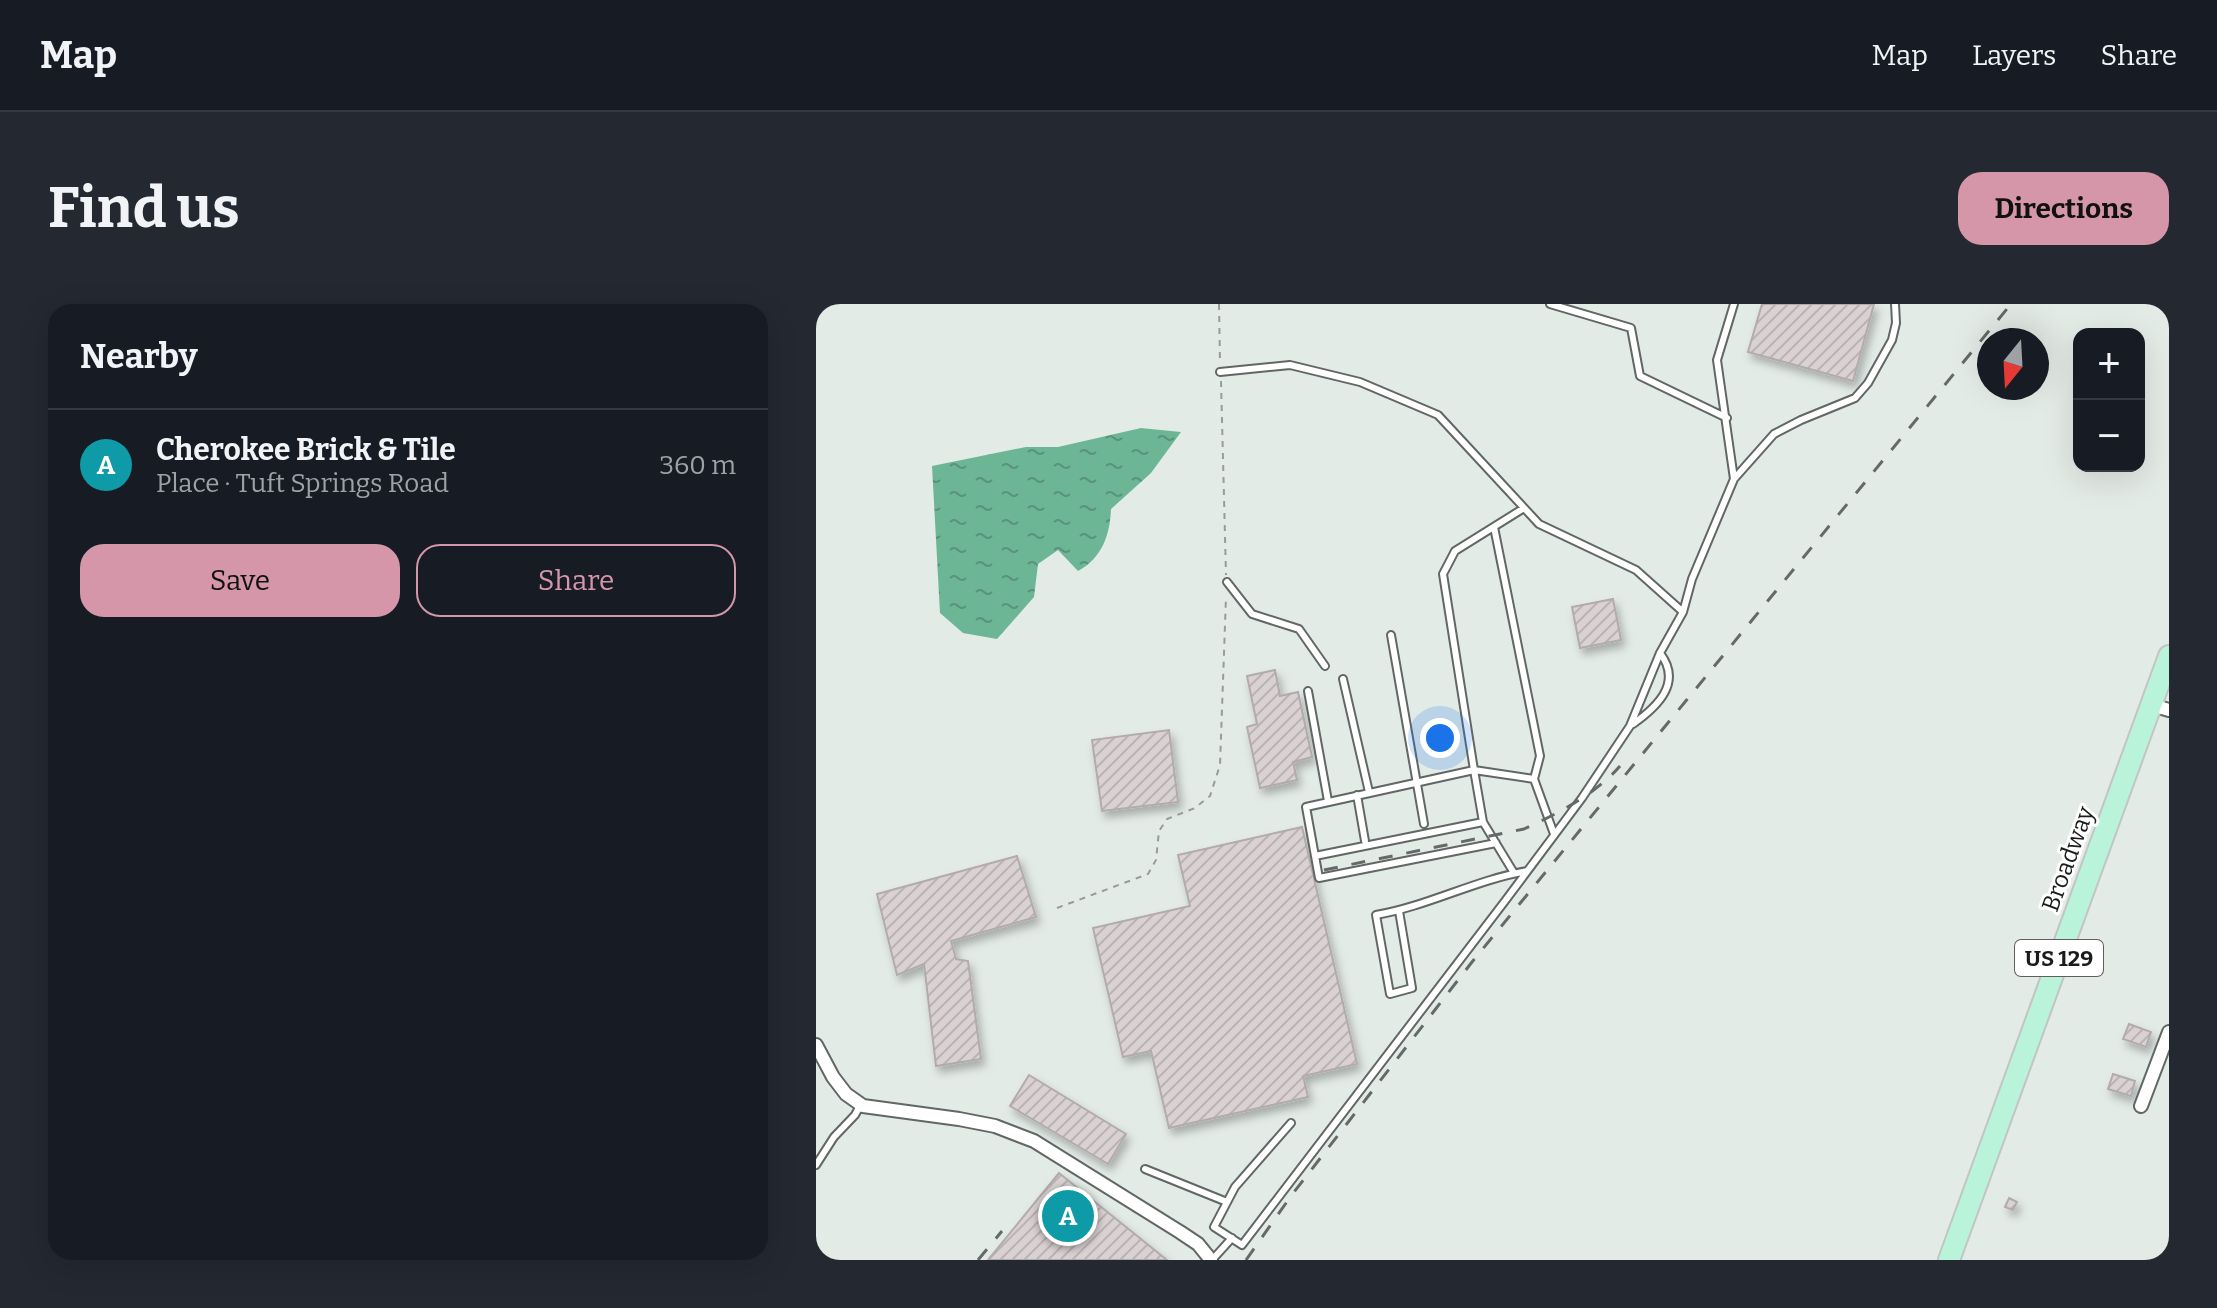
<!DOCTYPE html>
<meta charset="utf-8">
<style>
:root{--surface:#171b24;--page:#242831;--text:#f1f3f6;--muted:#9ea1a6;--line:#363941;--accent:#d696aa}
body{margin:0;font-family:Bitter,serif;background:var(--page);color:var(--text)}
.controls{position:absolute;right:24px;top:24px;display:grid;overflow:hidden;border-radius:16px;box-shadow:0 8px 32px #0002}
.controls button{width:72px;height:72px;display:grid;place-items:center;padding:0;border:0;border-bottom:2px solid var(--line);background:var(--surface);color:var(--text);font:40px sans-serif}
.compass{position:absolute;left:1161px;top:24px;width:72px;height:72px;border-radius:50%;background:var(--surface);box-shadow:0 8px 32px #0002;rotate:198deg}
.you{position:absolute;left:624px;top:434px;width:28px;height:28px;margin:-20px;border:6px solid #fff;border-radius:50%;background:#1a73e8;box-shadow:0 0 0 12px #1a73e833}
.badge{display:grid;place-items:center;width:52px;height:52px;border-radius:50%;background:var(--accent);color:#fff;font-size:26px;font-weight:700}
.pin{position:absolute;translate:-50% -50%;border:4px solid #fff;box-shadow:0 2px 8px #0006}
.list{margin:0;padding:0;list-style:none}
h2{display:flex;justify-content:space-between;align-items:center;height:104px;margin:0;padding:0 32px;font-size:34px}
h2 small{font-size:26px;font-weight:400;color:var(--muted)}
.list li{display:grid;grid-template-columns:52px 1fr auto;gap:24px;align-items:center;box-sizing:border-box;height:112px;padding:0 32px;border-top:2px solid var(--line)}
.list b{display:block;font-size:30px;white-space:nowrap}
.list p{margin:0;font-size:26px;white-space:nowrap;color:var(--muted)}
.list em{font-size:26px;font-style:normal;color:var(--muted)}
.actions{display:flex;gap:16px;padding:24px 32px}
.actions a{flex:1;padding:18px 0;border:2px solid var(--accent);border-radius:24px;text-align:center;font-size:28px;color:var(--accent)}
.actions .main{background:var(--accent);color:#111}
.map{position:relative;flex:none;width:1353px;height:956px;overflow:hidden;border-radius:24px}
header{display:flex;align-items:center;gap:48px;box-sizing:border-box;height:112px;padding:0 40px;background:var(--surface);border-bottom:2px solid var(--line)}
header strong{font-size:38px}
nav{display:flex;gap:44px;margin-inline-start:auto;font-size:28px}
.intro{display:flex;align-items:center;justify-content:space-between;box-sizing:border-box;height:192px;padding:0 48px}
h1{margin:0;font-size:56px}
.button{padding:20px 36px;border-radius:24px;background:var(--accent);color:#111;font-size:28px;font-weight:700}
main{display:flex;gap:48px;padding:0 48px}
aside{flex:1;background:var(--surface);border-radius:24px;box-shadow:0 8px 32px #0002}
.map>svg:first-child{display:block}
.water{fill:url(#water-ripples)}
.building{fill:url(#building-hatch);stroke:#b3abab;stroke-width:2;filter:url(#shadow)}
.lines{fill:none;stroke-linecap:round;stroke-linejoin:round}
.service-casing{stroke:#616764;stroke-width:10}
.minor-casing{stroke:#616764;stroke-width:16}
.primary-casing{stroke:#c3c4c4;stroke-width:24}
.path{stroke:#969c99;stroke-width:2;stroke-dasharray:6 6;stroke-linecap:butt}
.service{stroke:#fff;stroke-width:6}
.minor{stroke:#fff;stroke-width:12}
.primary{stroke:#b9f4da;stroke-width:20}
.rail{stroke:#656a68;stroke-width:3;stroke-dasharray:14 14;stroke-linecap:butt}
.labels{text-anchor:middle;stroke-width:6;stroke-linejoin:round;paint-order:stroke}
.shield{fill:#fff;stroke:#5e605f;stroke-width:2}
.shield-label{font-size:22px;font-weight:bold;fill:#191c1b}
.street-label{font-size:24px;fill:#191c1b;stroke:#fff}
</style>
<header>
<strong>Map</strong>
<nav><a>Map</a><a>Layers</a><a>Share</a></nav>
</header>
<div class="intro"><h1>Find us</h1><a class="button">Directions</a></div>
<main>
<aside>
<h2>Nearby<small></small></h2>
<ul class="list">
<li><span class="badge" style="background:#0f9aa8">A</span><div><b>Cherokee Brick &amp; Tile</b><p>Place · Tuft Springs Road</p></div><em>360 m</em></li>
</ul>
<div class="actions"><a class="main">Save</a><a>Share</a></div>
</aside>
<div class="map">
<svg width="1353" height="956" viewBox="0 0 1353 956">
<defs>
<pattern id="water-ripples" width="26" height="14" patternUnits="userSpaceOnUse" patternTransform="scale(2)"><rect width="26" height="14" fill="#6cb696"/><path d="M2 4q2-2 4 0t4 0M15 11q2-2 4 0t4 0" fill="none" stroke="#58937a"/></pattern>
<pattern id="building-hatch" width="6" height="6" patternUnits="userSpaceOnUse" patternTransform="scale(2)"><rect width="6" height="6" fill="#dad1d2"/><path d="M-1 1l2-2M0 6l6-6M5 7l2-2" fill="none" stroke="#bab3b4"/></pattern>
<filter id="shadow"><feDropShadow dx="3.5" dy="6" stdDeviation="4" flood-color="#0004"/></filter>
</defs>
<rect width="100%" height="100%" fill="#e3ebe7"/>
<path class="water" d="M325 124 365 128 335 169 295 205C294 231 286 254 262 267L242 246 222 260 218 293 181 335 147 329 124 309 116 162 210 143H242Z"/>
<path class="building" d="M946 0H1058L1037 77 932 48Z
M797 295 805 336 764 344 756 303Z
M459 366 464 392 482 388 496 453 477 458 481 476 444 484 431 423 441 420 431 372Z
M353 426 362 498 286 507 276 436Z
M486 523 541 760 487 772 492 793 353 824 335 747 307 753 277 624 374 602 362 551Z
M201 552 220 613 135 637 140 655 152 657 165 755 120 762 108 660 81 671 61 590Z
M1313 720 1335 728 1330 743 1307 735Z
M1297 770 1319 777 1315 792 1292 785Z
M213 771 310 830 292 860 194 802Z
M243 869 351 956H172Z
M1193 894 1201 898 1197 906 1189 903Z"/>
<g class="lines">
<g class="service-casing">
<path id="service" d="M734 0 815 24 824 72 911 114
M404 68 474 61 544 78 622 111 723 220 820 266 867 308
M918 175 901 56 918 0
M708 204 639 247 627 270 658 466 718 475 738 530
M678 223 724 452 718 475
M411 278 436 310 483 325 509 362
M575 331 608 520
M527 375 553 488
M492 387 512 497
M817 420C841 403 867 379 844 349
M541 491 549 537
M667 518 658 466 490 503 503 574 680 539
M499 552 667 518 698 569
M583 607 596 684 574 690 560 611C612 602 659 576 711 567
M475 819 419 883 398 923 426 941 689 597 766 494 814 422 844 349 867 308 876 275 918 175 958 130 985 116 1039 94 1052 79 1076 36 1080 19 1079 0
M0 861 18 833 39 811 45 800
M329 865 411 898
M396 956 416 934"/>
</g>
<g class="minor-casing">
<path id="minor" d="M1336 401 1353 406
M0 741 17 773 30 790 47 802 143 815 179 822 218 837 364 928 382 940 395 956
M1325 802 1353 728"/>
</g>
<g class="primary-casing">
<path id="primary" d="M1133 956 1353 352"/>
</g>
<path class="path" d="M403 0 404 59
M405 77 410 271
M241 604 332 570 340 556 343 527 351 515 379 504 394 492 404 461 410 293"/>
<use href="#service" class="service"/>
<use href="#minor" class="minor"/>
<use href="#primary" class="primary"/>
<path class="rail" d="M508 566 708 525C741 510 780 490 804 462
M162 956 186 927
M430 956 475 892 656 658 1195 0"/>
</g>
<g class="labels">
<rect class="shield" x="1199" y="636" width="88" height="36" rx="6"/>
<g class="shield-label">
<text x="1243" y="662">US 129</text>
</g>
<g class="street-label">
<text transform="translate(1252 555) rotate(-70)" y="8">Broadway</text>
</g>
</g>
</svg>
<div class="controls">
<button>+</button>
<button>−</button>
</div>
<svg class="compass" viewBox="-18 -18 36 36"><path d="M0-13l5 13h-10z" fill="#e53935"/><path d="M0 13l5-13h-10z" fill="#9ea1a6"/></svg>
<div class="you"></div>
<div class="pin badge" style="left:252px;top:912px;background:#0f9aa8">A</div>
</div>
</main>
